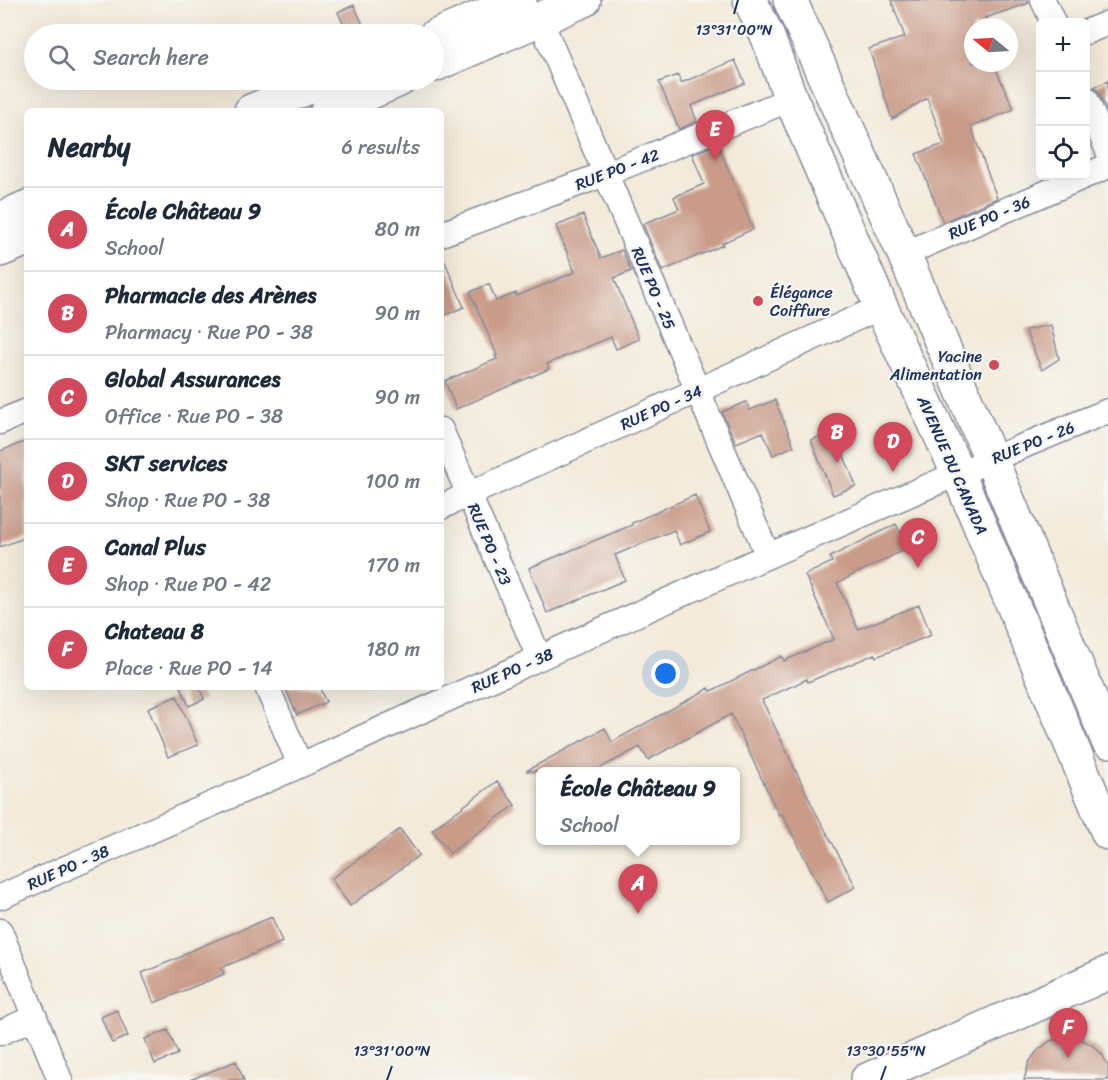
<!DOCTYPE html>
<meta charset="utf-8">
<style>
:root{--surface:#fff;--page:#f2f2f3;--text:#1f2937;--muted:#747a83;--line:#e0e1e3;--accent:#d1495b}
body{margin:0;font-family:Sriracha,sans-serif;background:var(--page);color:var(--text)}
.controls{position:absolute;right:18px;top:18px;display:grid;overflow:hidden;border-radius:9px;box-shadow:0 6px 24px #0002}
.controls button{width:54px;height:54px;display:grid;place-items:center;padding:0;border:0;border-bottom:2px solid var(--line);background:var(--surface);color:var(--text);font:30px sans-serif}
.compass{position:absolute;left:964px;top:18px;width:54px;height:54px;border-radius:50%;background:var(--surface);box-shadow:0 6px 24px #0002;rotate:288deg}
.you{position:absolute;left:666px;top:674px;width:21px;height:21px;margin:-15px;border:4px solid #fff;border-radius:50%;background:#1a73e8;box-shadow:0 0 0 9px #1a73e833}
.badge{display:grid;place-items:center;width:39px;height:39px;border-radius:50%;background:var(--accent);color:#fff;font-size:20px;font-weight:700}
.pin{position:absolute;translate:-50% -50px;filter:drop-shadow(0 2px 3px #0008)}
.pin::after{content:'';position:absolute;top:32px;width:21px;height:18px;background:inherit;clip-path:polygon(0 0,100% 0,50% 100%)}
.popup{position:absolute;left:536px;top:767px;width:204px;height:78px;box-sizing:border-box;display:grid;place-content:center;border-radius:9px;background:var(--surface);filter:drop-shadow(0 2px 4px #0005);font-size:20px;white-space:nowrap;color:var(--muted)}
.popup b{font-size:22px;color:var(--text)}
.popup::after{content:'';position:absolute;left:50%;top:100%;margin-left:-12px;border:12px solid transparent;border-top-color:var(--surface)}
.list{margin:0;padding:0;list-style:none}
h2{display:flex;justify-content:space-between;align-items:center;height:78px;margin:0;padding:0 24px;font-size:26px}
h2 small{font-size:20px;font-weight:400;color:var(--muted)}
.list li{display:grid;grid-template-columns:39px 1fr auto;gap:18px;align-items:center;box-sizing:border-box;height:84px;padding:0 24px;border-top:2px solid var(--line)}
.list b{display:block;font-size:22px;white-space:nowrap}
.list p{margin:0;font-size:20px;white-space:nowrap;color:var(--muted)}
.list em{font-size:20px;font-style:normal;color:var(--muted)}
.icon{flex:none;width:33px;height:33px;fill:none;stroke:currentColor;stroke-width:2;stroke-linecap:round;stroke-linejoin:round}
.map{position:relative;flex:none;width:1108px;height:1080px;overflow:hidden}
.search{position:absolute;background:var(--surface);box-shadow:0 6px 24px #0002;left:24px;top:24px;width:420px;height:66px;display:flex;align-items:center;gap:15px;box-sizing:border-box;padding:0 21px;border-radius:33px;color:var(--muted);font-size:22px}
.panel{position:absolute;background:var(--surface);box-shadow:0 6px 24px #0002;left:24px;top:108px;width:420px;height:582px;border-radius:9px}
.map>svg:first-child{display:block}
.building{fill:#c99b88}
.lines{fill:none;stroke-linecap:round;stroke-linejoin:round}
.street-casing{stroke:#878c9c;stroke-width:27}
.secondary-casing{stroke:#878c9c;stroke-width:36}
.primary-casing{stroke:#878c9c;stroke-width:36}
.street{stroke:#fff;stroke-width:24}
.secondary{stroke:#fff;stroke-width:33}
.primary{stroke:#fff;stroke-width:33}
.ticks{fill:none;stroke:#1b2f5e;stroke-width:2}
.poi-dot{fill:#d1495b;stroke:#f6f6f2;stroke-width:2}
.labels{text-anchor:middle;stroke-width:4.5;stroke-linejoin:round;paint-order:stroke}
.street-label{font-size:16px;fill:#1b2f5e;stroke:#f6f6f2}
.poi-label{font-size:16px;fill:#1b2f5e;stroke:#f6f6f2;text-anchor:start}
.ticks-label{font-size:15px;text-anchor:middle;fill:#1b2f5e;stroke:#f6f6f2;stroke-width:4.5;stroke-linejoin:round;paint-order:stroke}
</style>
<div class="map">
<svg width="1108" height="1080" viewBox="0 0 1108 1080">
<rect width="100%" height="100%" fill="#f6f6f2"/>
<filter id="ink" filterUnits="userSpaceOnUse"><feTurbulence type="fractalNoise" baseFrequency=".0167" numOctaves="2"/><feDisplacementMap in="SourceGraphic" scale="12" xChannelSelector="R" yChannelSelector="G"/><feConvolveMatrix kernelMatrix="1 2 1 2 8 2 1 2 1" color-interpolation-filters="sRGB"/></filter>
<filter id="wash" filterUnits="userSpaceOnUse"><feTurbulence type="fractalNoise" baseFrequency=".008" numOctaves="4" result="noise"/><feDisplacementMap in="SourceGraphic" scale="24" xChannelSelector="R" yChannelSelector="G"/><feGaussianBlur stdDeviation="1.35" result="paint"/><feColorMatrix in="noise" values="0 0 0 0 0 0 0 0 0 0 0 0 0 0 0 0 0 1.4 0 .05"/><feComposite in="paint" operator="in"/></filter>
<g filter="url(#wash)">
<rect width="100%" height="100%" fill="#f3ead9"/>
<g id="blocks">
<path class="building" d="M891 0H1028L1029 3 985 18 990 27H973V63H993L1014 109 971 127 997 198 943 222 916 154 944 144 927 98 892 119 869 49 905 37Z
M354 5 367 34H348L338 12Z
M735 60 745 83 691 106 697 121 679 129 659 82 678 75 681 83Z
M1108 81V114L1099 93 1094 87Z
M718 144 753 229 722 243 723 245 662 271 643 224 679 209 674 197 704 184 692 154Z
M583 215 601 258 622 250 631 271 614 278 639 339 616 349 611 337 547 364 549 369 456 409 445 381 497 359 495 356 497 355 470 292 489 284 496 301 516 293 517 296 575 272 556 226Z
M441 252 464 307 441 317Z
M1051 325 1059 359 1042 370 1025 330Z
M775 400 794 446 773 455 763 432 736 443 722 412 746 402 750 410Z
M834 431 856 486 833 495 811 440Z
M27 441V537L0 547V451Z
M695 495 710 532 680 545 674 530 615 555 625 580 547 613 529 568 632 525V523Z
M896 524 908 548 837 583 858 629 919 605 931 635 876 657 875 654 808 682 807 679 762 700 815 811 856 887 828 902 782 814 779 815 731 714 648 760 640 747 595 771H526L605 728 612 742 709 688 711 691 782 656 784 661 834 639 805 575 832 562 830 557Z
M181 687H199L204 699 189 706Z
M285 687H319L326 702 297 715Z
M177 696 198 745 168 757 148 708Z
M497 781 515 805 450 853 432 830Z
M400 829 419 855 350 906 331 879Z
M272 917 282 942 221 968 224 974 154 1003 142 973 183 956V954Z
M117 1010 128 1036 112 1043 101 1017Z
M168 1030 178 1054 155 1064 145 1039Z
M1064 1037 1078 1038 1092 1045 1102 1054 1108 1066V1080H1024L1029 1062 1038 1050 1050 1041Z
M236 1061 244 1080H190Z"/>
</g>
</g>
<g filter="url(#ink)">
<use href="#blocks" fill-opacity="0" stroke="#878c9c" stroke-width="1.5"/>
<g class="lines">
<g class="street-casing">
<path id="street" d="M1043 0 1053 22
M540 19 768 556
M1086 32 1108 23
M1086 99 1108 151
M441 234 605 174 791 99
M904 254 1108 166
M0 422 27 411
M441 430 539 657
M441 507 881 307
M267 687 300 765
M0 897C100 853 201 809 301 765 569 645 836 522 1108 411
M0 931 60 1080
M0 1033 35 1017"/>
</g>
<g class="secondary-casing">
<path id="secondary" d="M750 0 767 35 791 99 881 307 958 473 1108 833
M790 0 904 254 991 459 1108 741
M867 1080 1108 973"/>
</g>
<g class="primary-casing">
<path id="primary" d="M434 37 520 0
M434 65 584 0
M251 111 327 80
M327 111 399 80
M0 219 27 207
M0 250 27 239"/>
</g>
<use href="#street" class="street"/>
<use href="#secondary" class="secondary"/>
<use href="#primary" class="primary"/>
</g>
</g>
<path class="ticks" d="M734 14 738 0M387 1080 392 1066M881 1080 886 1066"/>
<g class="poi-dot">
<circle cx="758" cy="301" r="6"/>
<circle cx="994" cy="365" r="6"/>
</g>
<g class="labels">
<g class="street-label">
<text transform="translate(617 169) rotate(-21)" y="6">RUE PO - 42</text>
<text transform="translate(989 217) rotate(-23)" y="6">RUE PO - 36</text>
<text transform="translate(654 288) rotate(67)" y="6">RUE PO - 25</text>
<text transform="translate(661 407) rotate(-24)" y="6">RUE PO - 34</text>
<text transform="translate(1033 442) rotate(-22)" y="6">RUE PO - 26</text>
<text transform="translate(953 465) rotate(66)" y="6">AVENUE DU CANADA</text>
<text transform="translate(490 544) rotate(67)" y="6">RUE PO - 23</text>
<text transform="translate(512 670) rotate(-24)" y="6">RUE PO - 38</text>
<text transform="translate(68 867) rotate(-24)" y="6">RUE PO - 38</text>
</g>
<g class="poi-label">
<text x="770" y="298">Élégance<tspan x="770" dy="18">Coiffure</tspan></text>
<text x="982" y="362" text-anchor="end">Yacine<tspan x="982" dy="18">Alimentation</tspan></text>
</g>
</g>
<g class="ticks-label">
<text x="734" y="35">13°31'00"N</text>
<text x="886" y="1056">13°30'55"N</text>
<text x="392" y="1056">13°31'00"N</text>
</g>
</svg>
<div class="controls">
<button>+</button>
<button>−</button>
<button><svg class="icon" aria-label="locate" viewBox="0 0 24 24"><circle cx="12" cy="12" r="6"/><path d="M12 2v4M12 18v4M2 12h4M18 12h4"/></svg></button>
</div>
<svg class="compass" viewBox="-18 -18 36 36"><path d="M0-13l5 13h-10z" fill="#e53935"/><path d="M0 13l5-13h-10z" fill="#747a83"/></svg>
<div class="you"></div>
<div class="pin badge" style="left:638px;top:914px">A</div>
<div class="popup"><b>École Château 9</b>School</div>
<div class="pin badge" style="left:837px;top:463px">B</div>
<div class="pin badge" style="left:918px;top:568px">C</div>
<div class="pin badge" style="left:893px;top:472px">D</div>
<div class="pin badge" style="left:715px;top:160px">E</div>
<div class="pin badge" style="left:1068px;top:1058px">F</div>
<div class="search"><svg class="icon" aria-label="search" viewBox="0 0 24 24"><circle cx="10" cy="10" r="6"/><path d="M15 15l6 6"/></svg>Search here</div>
<section class="panel">
<h2>Nearby<small>6 results</small></h2>
<ul class="list">
<li><span class="badge">A</span><div><b>École Château 9</b><p>School</p></div><em>80 m</em></li>
<li><span class="badge">B</span><div><b>Pharmacie des Arènes</b><p>Pharmacy · Rue PO - 38</p></div><em>90 m</em></li>
<li><span class="badge">C</span><div><b>Global Assurances</b><p>Office · Rue PO - 38</p></div><em>90 m</em></li>
<li><span class="badge">D</span><div><b>SKT services</b><p>Shop · Rue PO - 38</p></div><em>100 m</em></li>
<li><span class="badge">E</span><div><b>Canal Plus</b><p>Shop · Rue PO - 42</p></div><em>170 m</em></li>
<li><span class="badge">F</span><div><b>Chateau 8</b><p>Place · Rue PO - 14</p></div><em>180 m</em></li>
</ul>
</section>
</div>
